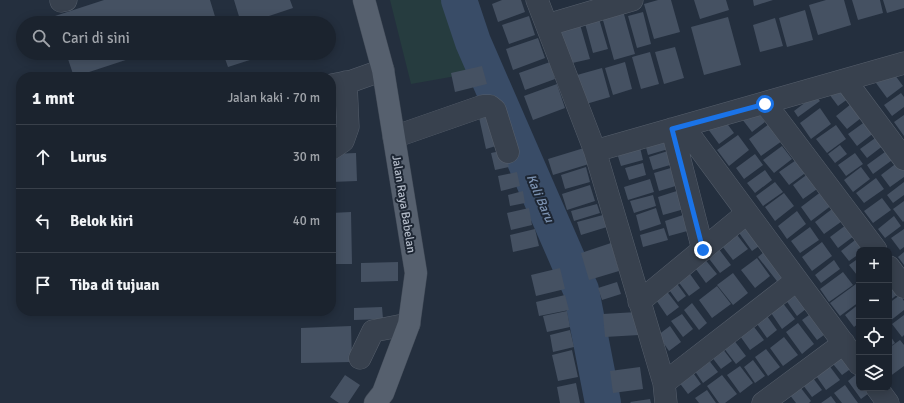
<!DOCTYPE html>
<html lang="id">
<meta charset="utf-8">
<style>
:root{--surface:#1b232e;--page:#282f3a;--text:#f1f3f6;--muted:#a0a4aa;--line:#39404a}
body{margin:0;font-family:Signika,sans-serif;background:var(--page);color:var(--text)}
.controls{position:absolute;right:12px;bottom:12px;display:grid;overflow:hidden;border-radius:8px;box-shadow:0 2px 10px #0003}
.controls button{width:36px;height:36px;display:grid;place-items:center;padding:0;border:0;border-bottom:1px solid var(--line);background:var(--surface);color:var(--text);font:20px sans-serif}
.stop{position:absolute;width:12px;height:12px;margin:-9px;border:3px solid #1a73e8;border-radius:50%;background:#fff}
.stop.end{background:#1a73e8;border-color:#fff;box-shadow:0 1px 4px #0008}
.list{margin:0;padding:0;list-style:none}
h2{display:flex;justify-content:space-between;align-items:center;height:52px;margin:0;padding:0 16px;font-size:17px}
h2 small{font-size:13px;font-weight:400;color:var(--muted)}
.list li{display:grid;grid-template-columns:26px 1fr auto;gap:12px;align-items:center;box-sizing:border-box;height:64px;padding:0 16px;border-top:1px solid var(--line)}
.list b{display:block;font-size:15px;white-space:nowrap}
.list em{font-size:13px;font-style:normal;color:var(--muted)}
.icon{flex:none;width:22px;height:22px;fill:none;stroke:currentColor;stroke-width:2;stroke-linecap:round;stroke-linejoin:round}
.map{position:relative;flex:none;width:904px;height:403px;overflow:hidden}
.search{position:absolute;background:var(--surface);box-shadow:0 2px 10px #0003;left:16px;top:16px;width:320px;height:44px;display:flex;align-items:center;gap:10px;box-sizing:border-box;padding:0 14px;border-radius:22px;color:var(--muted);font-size:15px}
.panel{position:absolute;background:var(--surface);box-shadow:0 2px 10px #0003;left:16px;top:72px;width:320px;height:244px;border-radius:16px}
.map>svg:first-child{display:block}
.green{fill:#263c3f}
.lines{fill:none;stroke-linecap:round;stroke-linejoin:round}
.river{stroke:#394c67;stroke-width:36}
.building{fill:#455162}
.minor-casing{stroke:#565f6c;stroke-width:23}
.major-casing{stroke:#414a57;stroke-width:23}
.minor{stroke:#38414e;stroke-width:22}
.major{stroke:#56606e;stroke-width:22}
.route{stroke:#1a73e8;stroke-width:5}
.labels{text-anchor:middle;stroke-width:4;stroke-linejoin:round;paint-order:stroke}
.street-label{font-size:12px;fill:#b4bcc9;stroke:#1d2633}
.water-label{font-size:13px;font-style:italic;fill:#7c92b1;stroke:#1d2633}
</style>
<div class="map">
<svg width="904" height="403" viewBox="0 0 904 403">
<rect width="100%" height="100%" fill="#242f3e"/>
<path class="green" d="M390 0H447L473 73 411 84Z"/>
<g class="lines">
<path class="river" d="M459 0 473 42 581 290 603 403"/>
</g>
<path class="building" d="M104 0H210L217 23H57L55 16Z
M234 0H290L293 8 248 23H241Z
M502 0H521L525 12 498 22 492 4Z
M658 0H671L680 32 654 39 644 4Z
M694 0H726L729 10 700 19Z
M753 0H773L754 6Z
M826 0H844L851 25 818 35 809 5Z
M852 0H880L883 13 858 20Z
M883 0H904V8L887 13Z
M622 7 635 54 614 60 601 13Z
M805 10 813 40 787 47 779 18Z
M597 12 608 49 593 53 583 16Z
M643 12 651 44 637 48 628 16Z
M529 16 535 35 509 44 502 25Z
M728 17 741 65 704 75 691 27Z
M775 18 783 46 760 52 753 25Z
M579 21 590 59 568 64 558 27Z
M538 38 545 58 513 70 506 49Z
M675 47 684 78 664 84 655 52Z
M650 52 659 84 641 89 632 57Z
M66 53H147L74 77Z
M223 53H272L228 67Z
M550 62 555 79 525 90 519 73Z
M625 62 632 89 613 95 605 68Z
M482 66 487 84 455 92 451 73Z
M602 68 610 97 586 104 577 75Z
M892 71 903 86 887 98 876 83Z
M843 83 852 96 838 106 829 94Z
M557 84 565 108 533 120 524 96Z
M901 93 904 97V107L892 116 884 105Z
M815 95 820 101 798 117 794 111Z
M851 104 861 118 847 129 836 116Z
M820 108 831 124 811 139 800 123Z
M756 109 765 122 752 132 742 119Z
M331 111 335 126H331Z
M489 111 496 146 486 149 478 113Z
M904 115V136L894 122Z
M723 118 734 133 719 144 708 129Z
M866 121 875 132 857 146 848 134Z
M769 124 782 141 761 156 749 139Z
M836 125 846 139 827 153 816 139Z
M671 132 675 147 648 155 644 140Z
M738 135 749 150 729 166 717 150Z
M878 136 884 145 867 158 860 149Z
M639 143 643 160 621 166 616 150Z
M840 145 847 154 835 163 828 154Z
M782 146 792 159 774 173 763 160Z
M584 148 589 164 553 175 548 159Z
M674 149 677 163 653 170 649 157Z
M889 149 895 158 873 174 867 165Z
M505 150 509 167 495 170 491 153Z
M356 153 357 181 331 182V154Z
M855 153 863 164 846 176 838 165Z
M755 154 763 165 744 179 736 168Z
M799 158 808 171 789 185 779 172Z
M898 162 904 170V177L890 187 881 175Z
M643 163 646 175 629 180 625 168Z
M586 167 590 182 565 189 561 175Z
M674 167 679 185 659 191 654 173Z
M861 167 870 179 853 192 844 180Z
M765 170 772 180 755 193 747 183Z
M517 172 520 186 501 191 498 176Z
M809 173 820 187 803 199 793 185Z
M876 178 884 189 864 203 856 193Z
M650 179 654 192 628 200 624 187Z
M775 182 783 192 763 206 756 196Z
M904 182V195L893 203 887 195Z
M590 185 595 201 567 210 562 194Z
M683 189 688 208 663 215 658 197Z
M523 191 525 203 510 206 508 195Z
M822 191 832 205 811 221 801 207Z
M784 193 794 206 775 221 765 207Z
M653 195 656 206 634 213 630 201Z
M882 198 891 210 873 223 864 211Z
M904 201V221L903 222 893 209Z
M597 204 600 213 574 221 571 211Z
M836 206 845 219 824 234 815 222Z
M529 208 532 225 511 230 507 213Z
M656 208 661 224 640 231 636 215Z
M797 211 806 224 787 239 778 226Z
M351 212 352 264H331V213Z
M686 214 691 230 669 236 665 221Z
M603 215 607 227 581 235 577 222Z
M894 216 901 226 885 238 878 229Z
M751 220 766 241 752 251 737 230Z
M850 222 858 233 838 248 830 237Z
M810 227 819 240 800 253 791 241Z
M664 228 668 240 643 247 640 235Z
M535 229 539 246 513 252 510 235Z
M904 229V247L900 250 891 238Z
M734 231 748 249 733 260 719 242Z
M859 237 864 250H859V254L849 261 841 251Z
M822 242 832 256 812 271 802 257Z
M611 243 619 271 589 280 581 253Z
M770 247 791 276 780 285 758 257Z
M718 248 731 265 720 273 707 256Z
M904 252V265L898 257Z
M703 257 717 274 706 283 693 265Z
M757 258 770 276 755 288 741 270Z
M859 258V274L857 275 849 265Z
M834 260 840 269 821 283 815 275Z
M398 262V281L361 282V263Z
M685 267 700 288 689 296 674 276Z
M560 268 565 289 536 296 531 275Z
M843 272 853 285 829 302 820 289Z
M733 273 748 293 733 305 717 285Z
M675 281 686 296 678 302 667 287Z
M617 282 621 294 602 300 598 288Z
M889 282 898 294 889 301Z
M856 284 859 289V302L840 316 830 303Z
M797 285 811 305 797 316 783 296Z
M717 286 731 304 712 318 699 300Z
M665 289 679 307 667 316 654 297Z
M565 295 569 310 539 316 536 302Z
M900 295 904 301V310L890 321 889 303Z
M779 298 795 319 782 329 767 307Z
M692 303 707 323 699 330 684 310Z
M859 304V323L854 327 845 315Z
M382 307 383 319 354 320V308Z
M762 309 777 330 767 338 752 317Z
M816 310 831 330 817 340 802 320Z
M567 311 570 327 547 332 543 316Z
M637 312 639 335 605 337 603 314Z
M682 314 693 329 683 337 671 321Z
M904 315V335L902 337 892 324Z
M748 319 764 340 750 350 735 329Z
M798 323 814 344 802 354 786 332Z
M351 326 352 362 301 363V328Z
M670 326 681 342 669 351 658 335Z
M570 330 574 347 553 352 550 335Z
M889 334 895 343 889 347Z
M730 335 746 356 736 364 720 343Z
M784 337 798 355 783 366 770 348Z
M900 340 904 345V366L889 377V348Z
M719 344 732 361 721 369 708 352Z
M844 348 856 365 842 375 829 359Z
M766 349 780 367 768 376 755 357Z
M572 350 578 377 558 381 552 355Z
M704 354 718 372 703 383 690 364Z
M753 360 765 376 755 383 744 367Z
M825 360 840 380 826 390 812 370Z
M740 366 753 383 740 393 727 375Z
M640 367 643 389 613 393 610 371Z
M689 367 701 384 688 394 675 377Z
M859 372V388H876L861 399 848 381Z
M810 374 822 390 812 397 800 381Z
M345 375 360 385 348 403H339L330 397Z
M722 375 737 394 725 403H719L707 386Z
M576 383 580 403H560L557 387Z
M797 383 811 401 809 403H796L786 390Z
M845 385 858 403H842L834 393Z
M707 390 716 403H699L695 398Z
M831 396 836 403H821Z
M650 399 651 403H631L630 402Z"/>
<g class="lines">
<g class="minor-casing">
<path id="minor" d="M537 0 595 151 664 383 666 403
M61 1 66 0
M547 25 632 0
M845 80 904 159
M332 85 352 81 383 70
M765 103 876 250
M683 126 859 364
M672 129 703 250
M394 137 483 106H490L495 110 508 152
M331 149 343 141 348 127 346 82
M595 151 904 63
M889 267 904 287
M639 302 747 213
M360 358 373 331 409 324
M664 383 797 280
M877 388 888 403
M763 403 844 343"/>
</g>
<g class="major-casing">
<path id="major" d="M364 0 383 70 416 273 409 324 383 393 375 403"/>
</g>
<use href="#minor" class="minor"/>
<use href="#major" class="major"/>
</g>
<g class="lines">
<path class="route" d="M703 250 672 129 765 104"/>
</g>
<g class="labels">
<g class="street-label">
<text transform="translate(404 204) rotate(81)" y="4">Jalan Raya Babelan</text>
</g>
<g class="water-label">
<text transform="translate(541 198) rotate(67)" y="5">Kali Baru</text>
</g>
</g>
</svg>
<div class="controls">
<button>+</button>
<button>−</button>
<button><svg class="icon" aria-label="locate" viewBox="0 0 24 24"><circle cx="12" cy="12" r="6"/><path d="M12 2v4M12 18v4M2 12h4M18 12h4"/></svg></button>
<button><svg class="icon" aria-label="layers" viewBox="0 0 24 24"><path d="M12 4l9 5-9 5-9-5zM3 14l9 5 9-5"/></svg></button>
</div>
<div class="stop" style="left:765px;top:104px"></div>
<div class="stop end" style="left:703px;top:250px"></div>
<div class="search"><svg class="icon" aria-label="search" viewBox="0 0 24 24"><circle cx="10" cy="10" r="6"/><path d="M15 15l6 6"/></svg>Cari di sini</div>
<section class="panel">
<h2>1 mnt<small>Jalan kaki · 70 m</small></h2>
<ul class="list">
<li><svg class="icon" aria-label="ahead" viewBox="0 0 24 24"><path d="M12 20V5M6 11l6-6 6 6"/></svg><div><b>Lurus</b></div><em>30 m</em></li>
<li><svg class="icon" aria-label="left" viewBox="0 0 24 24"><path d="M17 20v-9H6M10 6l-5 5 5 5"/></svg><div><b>Belok kiri</b></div><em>40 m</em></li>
<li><svg class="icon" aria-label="arrive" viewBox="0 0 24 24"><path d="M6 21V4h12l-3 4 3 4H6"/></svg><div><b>Tiba di tujuan</b></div></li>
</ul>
</section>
</div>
